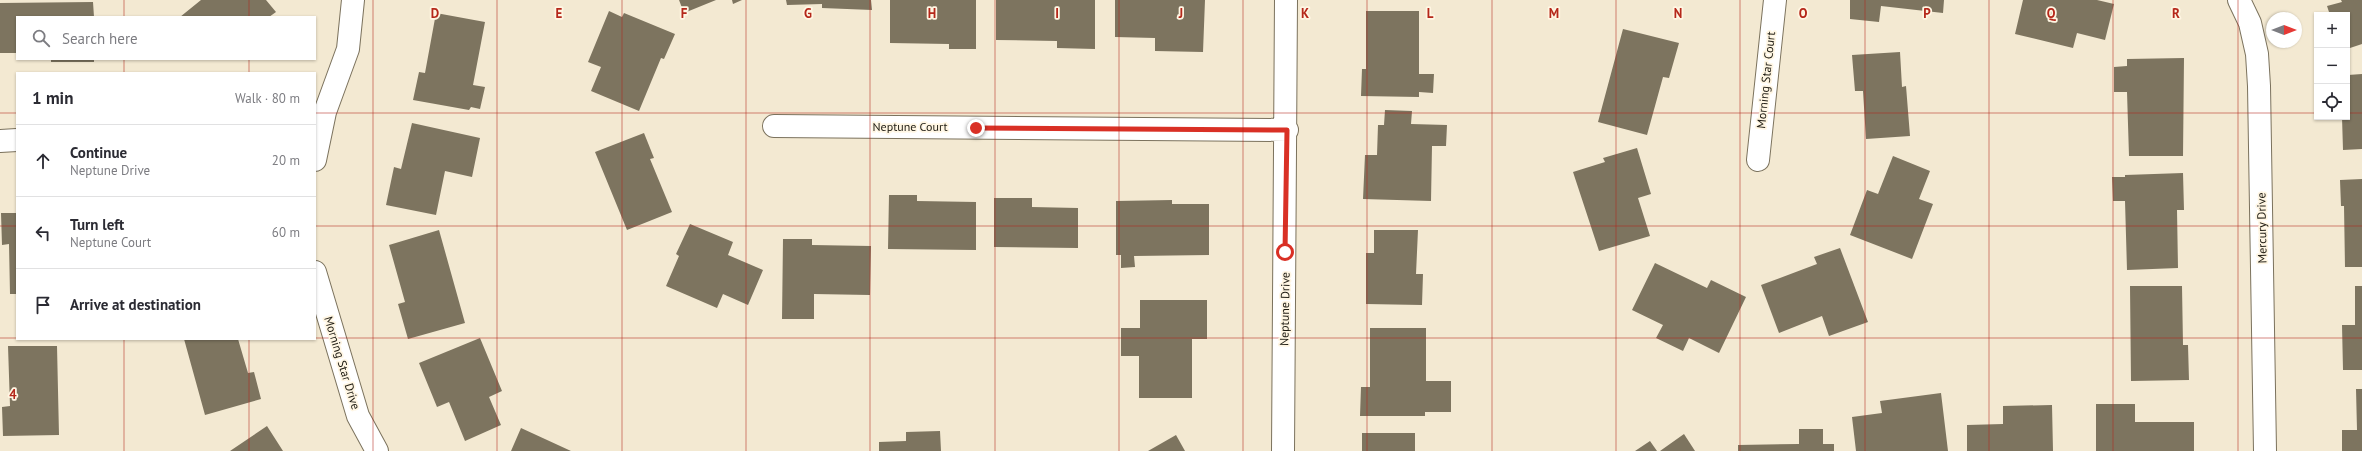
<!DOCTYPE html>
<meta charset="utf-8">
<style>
:root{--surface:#fff;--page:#f7f7f7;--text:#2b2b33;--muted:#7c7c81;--line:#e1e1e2}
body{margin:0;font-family:"PT Sans",sans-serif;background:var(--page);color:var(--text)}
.controls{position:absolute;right:12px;top:12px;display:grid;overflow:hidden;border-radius:0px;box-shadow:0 1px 3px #0004}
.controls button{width:36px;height:36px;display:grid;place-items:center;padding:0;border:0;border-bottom:1px solid var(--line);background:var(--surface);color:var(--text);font:20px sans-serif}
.compass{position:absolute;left:2266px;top:12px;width:36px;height:36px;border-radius:50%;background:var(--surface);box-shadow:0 1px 3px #0004;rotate:90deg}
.stop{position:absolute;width:12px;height:12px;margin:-9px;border:3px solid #d93025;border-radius:50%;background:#fff}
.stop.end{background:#d93025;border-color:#fff;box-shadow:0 1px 4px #0008}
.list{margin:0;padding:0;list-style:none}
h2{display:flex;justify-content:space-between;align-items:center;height:52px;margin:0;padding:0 16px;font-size:17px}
h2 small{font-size:13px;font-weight:400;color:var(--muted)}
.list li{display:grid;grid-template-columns:26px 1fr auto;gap:12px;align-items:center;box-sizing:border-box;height:72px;padding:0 16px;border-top:1px solid var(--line)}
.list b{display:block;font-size:15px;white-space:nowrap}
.list p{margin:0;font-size:13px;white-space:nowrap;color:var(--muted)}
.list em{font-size:13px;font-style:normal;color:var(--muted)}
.icon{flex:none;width:22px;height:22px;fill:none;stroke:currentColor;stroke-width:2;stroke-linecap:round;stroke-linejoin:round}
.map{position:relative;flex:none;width:2362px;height:451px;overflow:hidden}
.search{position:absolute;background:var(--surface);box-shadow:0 1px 3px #0004;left:16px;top:16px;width:300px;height:44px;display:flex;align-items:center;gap:10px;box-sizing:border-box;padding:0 14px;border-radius:0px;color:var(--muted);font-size:15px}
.panel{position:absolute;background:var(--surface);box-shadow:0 1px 3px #0004;left:16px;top:72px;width:300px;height:268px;border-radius:0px}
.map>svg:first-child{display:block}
.building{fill:#7d745f}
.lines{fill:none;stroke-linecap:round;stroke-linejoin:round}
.minor-casing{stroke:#7b725d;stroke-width:24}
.minor{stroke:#fff;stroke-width:22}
.route{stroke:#d93025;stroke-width:5}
.grid{fill:none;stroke:#b5271a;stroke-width:1;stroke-opacity:0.55}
.labels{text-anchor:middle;stroke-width:3.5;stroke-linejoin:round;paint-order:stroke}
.street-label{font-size:12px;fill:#1e1b12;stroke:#fff6e3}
.grid-label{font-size:13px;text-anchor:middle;font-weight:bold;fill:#b5271a;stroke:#fff6e3;stroke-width:3.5;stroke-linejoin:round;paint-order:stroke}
</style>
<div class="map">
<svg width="2362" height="451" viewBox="0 0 2362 451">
<rect width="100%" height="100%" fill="#f3e9d2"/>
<path class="building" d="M201 0H266L276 12 269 17H180Z
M679 0H716L684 13Z
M732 0H742L733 4Z
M786 0H871L872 10 822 8V4L787 5Z
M890 0H976V49H949V44L890 43Z
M996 0H1095V49L1057 48V41L996 40Z
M1115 0H1205L1203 52 1155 51V38L1115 37Z
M1850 0H1944L1943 13 1881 6 1879 22 1850 19Z
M2023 0H2097L2114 4 2105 40 2077 33 2073 48 2015 34Z
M2341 0H2362V44L2347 49V15H2330L2327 6 2342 2Z
M93 2 94 17H17V53H0V3Z
M609 11 622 17 624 13 675 34 664 59 661 58 639 111 591 91 601 67 588 62Z
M1366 11H1419V74H1434L1433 93 1419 92V97L1361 96 1362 69H1366Z
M436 13 485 22 473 85 485 87 480 109 471 107 469 110 413 100 419 72 425 73Z
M1623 29 1679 43 1669 78 1663 77 1647 135 1598 122Z
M1900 52 1902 87 1906 86 1910 136 1866 139 1863 91H1855L1852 55Z
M2184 58 2183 156H2129L2127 92H2114V67L2127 66V59Z
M51 59H94V62H51Z
M2362 74V149L2343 150 2342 117H2347L2348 75Z
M1385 110 1412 111 1411 124 1447 125 1446 146H1432L1431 201 1363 199 1365 155H1377L1378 125H1384Z
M412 123 480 138 472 177 445 171 436 215 386 205 394 167 401 169Z
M644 133 654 158 650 159 672 212 627 230 595 152Z
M1637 148 1651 194 1638 198 1650 236 1599 251 1573 172 1605 162 1603 158Z
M1893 156 1930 171 1919 199 1933 204 1912 259 1850 235 1867 190 1878 194Z
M2183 173 2184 210H2177L2178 268 2127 270 2125 201H2113L2112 177H2125V175Z
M2362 179V267H2345L2344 206H2341L2340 180Z
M889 195H917V201L976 202V250L888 249Z
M994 198H1032V207L1078 208V248L994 247Z
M1172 200V204H1209V255L1134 256 1135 267 1121 268V255H1116V201Z
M1 213H17V294H10L9 244 2 245Z
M690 224 733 242 728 255 763 270 748 305 723 294 717 308 666 286 679 256 676 254Z
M439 230 465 323 408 339 398 304 405 302 389 245Z
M1374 230H1418L1416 274H1423L1422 305 1366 304V253H1374Z
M783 239H812V245L871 246 870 295 814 294V319H782Z
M1840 248 1868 322 1829 336 1822 316 1779 333 1761 285 1817 264 1814 257Z
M1655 263 1707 288 1711 280 1746 297 1719 353 1689 338 1683 351 1656 338 1663 325 1632 310Z
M2130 286H2182L2183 345H2188L2189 380 2131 381Z
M2355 286H2362V370H2343L2342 325H2355Z
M1140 300H1207V339H1192V398H1139V356H1121V328H1140Z
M1370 328H1426V381H1451V412H1425V416H1360L1361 387H1370Z
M480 338 502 391 489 397 501 425 465 441 449 402 437 407 419 363Z
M184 339H238L248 373 254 372 261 399 205 415Z
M8 346H57L59 435 3 436 2 407 10 406Z
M2356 389H2362V451H2342V430H2357Z
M1941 393 1948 451H1856L1852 417 1882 413 1880 401Z
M2096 404H2135V422H2194V451H2096Z
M2052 405 2053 451H1967V425L2003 424V406Z
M267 426 283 451H230Z
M521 428 571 451H511Z
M1799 429H1823V444H1834V451H1738V445L1799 444Z
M940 431 941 451H879V442L906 441V432Z
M1362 433H1415V451H1362Z
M1684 434 1695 451H1660Z
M1176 435 1185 451H1148Z
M1650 441 1657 451H1635Z"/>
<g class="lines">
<g class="minor-casing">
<path id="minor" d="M2239 0 2250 23 2257 54 2259 86 2265 451
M774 126 1287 130
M0 141 17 140
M315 160 325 112 348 49 353 0
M1758 160 1775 0
M315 272 358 416 377 451
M1283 451 1286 0"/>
</g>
<use href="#minor" class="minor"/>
</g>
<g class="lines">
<path class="route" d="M976 128 1287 130 1285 252"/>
</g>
<path class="grid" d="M124 0V17M249 0V17M373 0V451M497 0V451M622 0V451M746 0V451M870 0V451M995 0V451M1119 0V451M1243 0V451M1367 0V451M1492 0V451M1616 0V451M1740 0V451M1865 0V451M1989 0V451M2113 0V451M2238 0V451M124 59V73M249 59V73M0 113H17M315 113H2317M2347 113H2362M0 226H17M315 226H2362M0 338H17M315 338H2362M124 339V451M249 339V451"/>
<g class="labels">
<g class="street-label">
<text transform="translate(1766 80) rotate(-84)" y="4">Morning Star Court</text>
<text x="910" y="131">Neptune Court</text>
<text transform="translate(2262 228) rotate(-91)" y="4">Mercury Drive</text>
<text transform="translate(1285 309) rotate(-89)" y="4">Neptune Drive</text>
<text transform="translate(342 363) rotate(73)" y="4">Morning Star Drive</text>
</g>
</g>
<g class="grid-label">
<text x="435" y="18">D</text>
<text x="559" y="18">E</text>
<text x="684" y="18">F</text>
<text x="808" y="18">G</text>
<text x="932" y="18">H</text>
<text x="1057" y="18">I</text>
<text x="1181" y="18">J</text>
<text x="1305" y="18">K</text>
<text x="1430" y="18">L</text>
<text x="1554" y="18">M</text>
<text x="1678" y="18">N</text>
<text x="1803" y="18">O</text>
<text x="1927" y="18">P</text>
<text x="2051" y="18">Q</text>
<text x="2176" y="18">R</text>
<text x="13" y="399">4</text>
</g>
</svg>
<div class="controls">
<button>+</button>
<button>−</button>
<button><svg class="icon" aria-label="locate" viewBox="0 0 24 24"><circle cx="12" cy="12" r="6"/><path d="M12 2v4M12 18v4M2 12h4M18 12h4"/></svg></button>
</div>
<svg class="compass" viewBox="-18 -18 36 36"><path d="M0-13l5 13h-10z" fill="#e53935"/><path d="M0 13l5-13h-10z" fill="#7c7c81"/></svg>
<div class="stop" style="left:1285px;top:252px"></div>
<div class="stop end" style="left:976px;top:128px"></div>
<div class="search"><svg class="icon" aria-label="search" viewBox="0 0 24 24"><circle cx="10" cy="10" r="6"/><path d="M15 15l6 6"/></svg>Search here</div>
<section class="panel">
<h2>1 min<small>Walk · 80 m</small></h2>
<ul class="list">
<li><svg class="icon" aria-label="ahead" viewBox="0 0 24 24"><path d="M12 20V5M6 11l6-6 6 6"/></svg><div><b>Continue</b><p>Neptune Drive</p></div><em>20 m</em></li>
<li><svg class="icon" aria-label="left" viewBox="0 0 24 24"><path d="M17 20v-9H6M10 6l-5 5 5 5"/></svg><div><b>Turn left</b><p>Neptune Court</p></div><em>60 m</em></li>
<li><svg class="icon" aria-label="arrive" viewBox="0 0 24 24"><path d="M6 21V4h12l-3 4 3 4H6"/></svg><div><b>Arrive at destination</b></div></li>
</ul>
</section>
</div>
